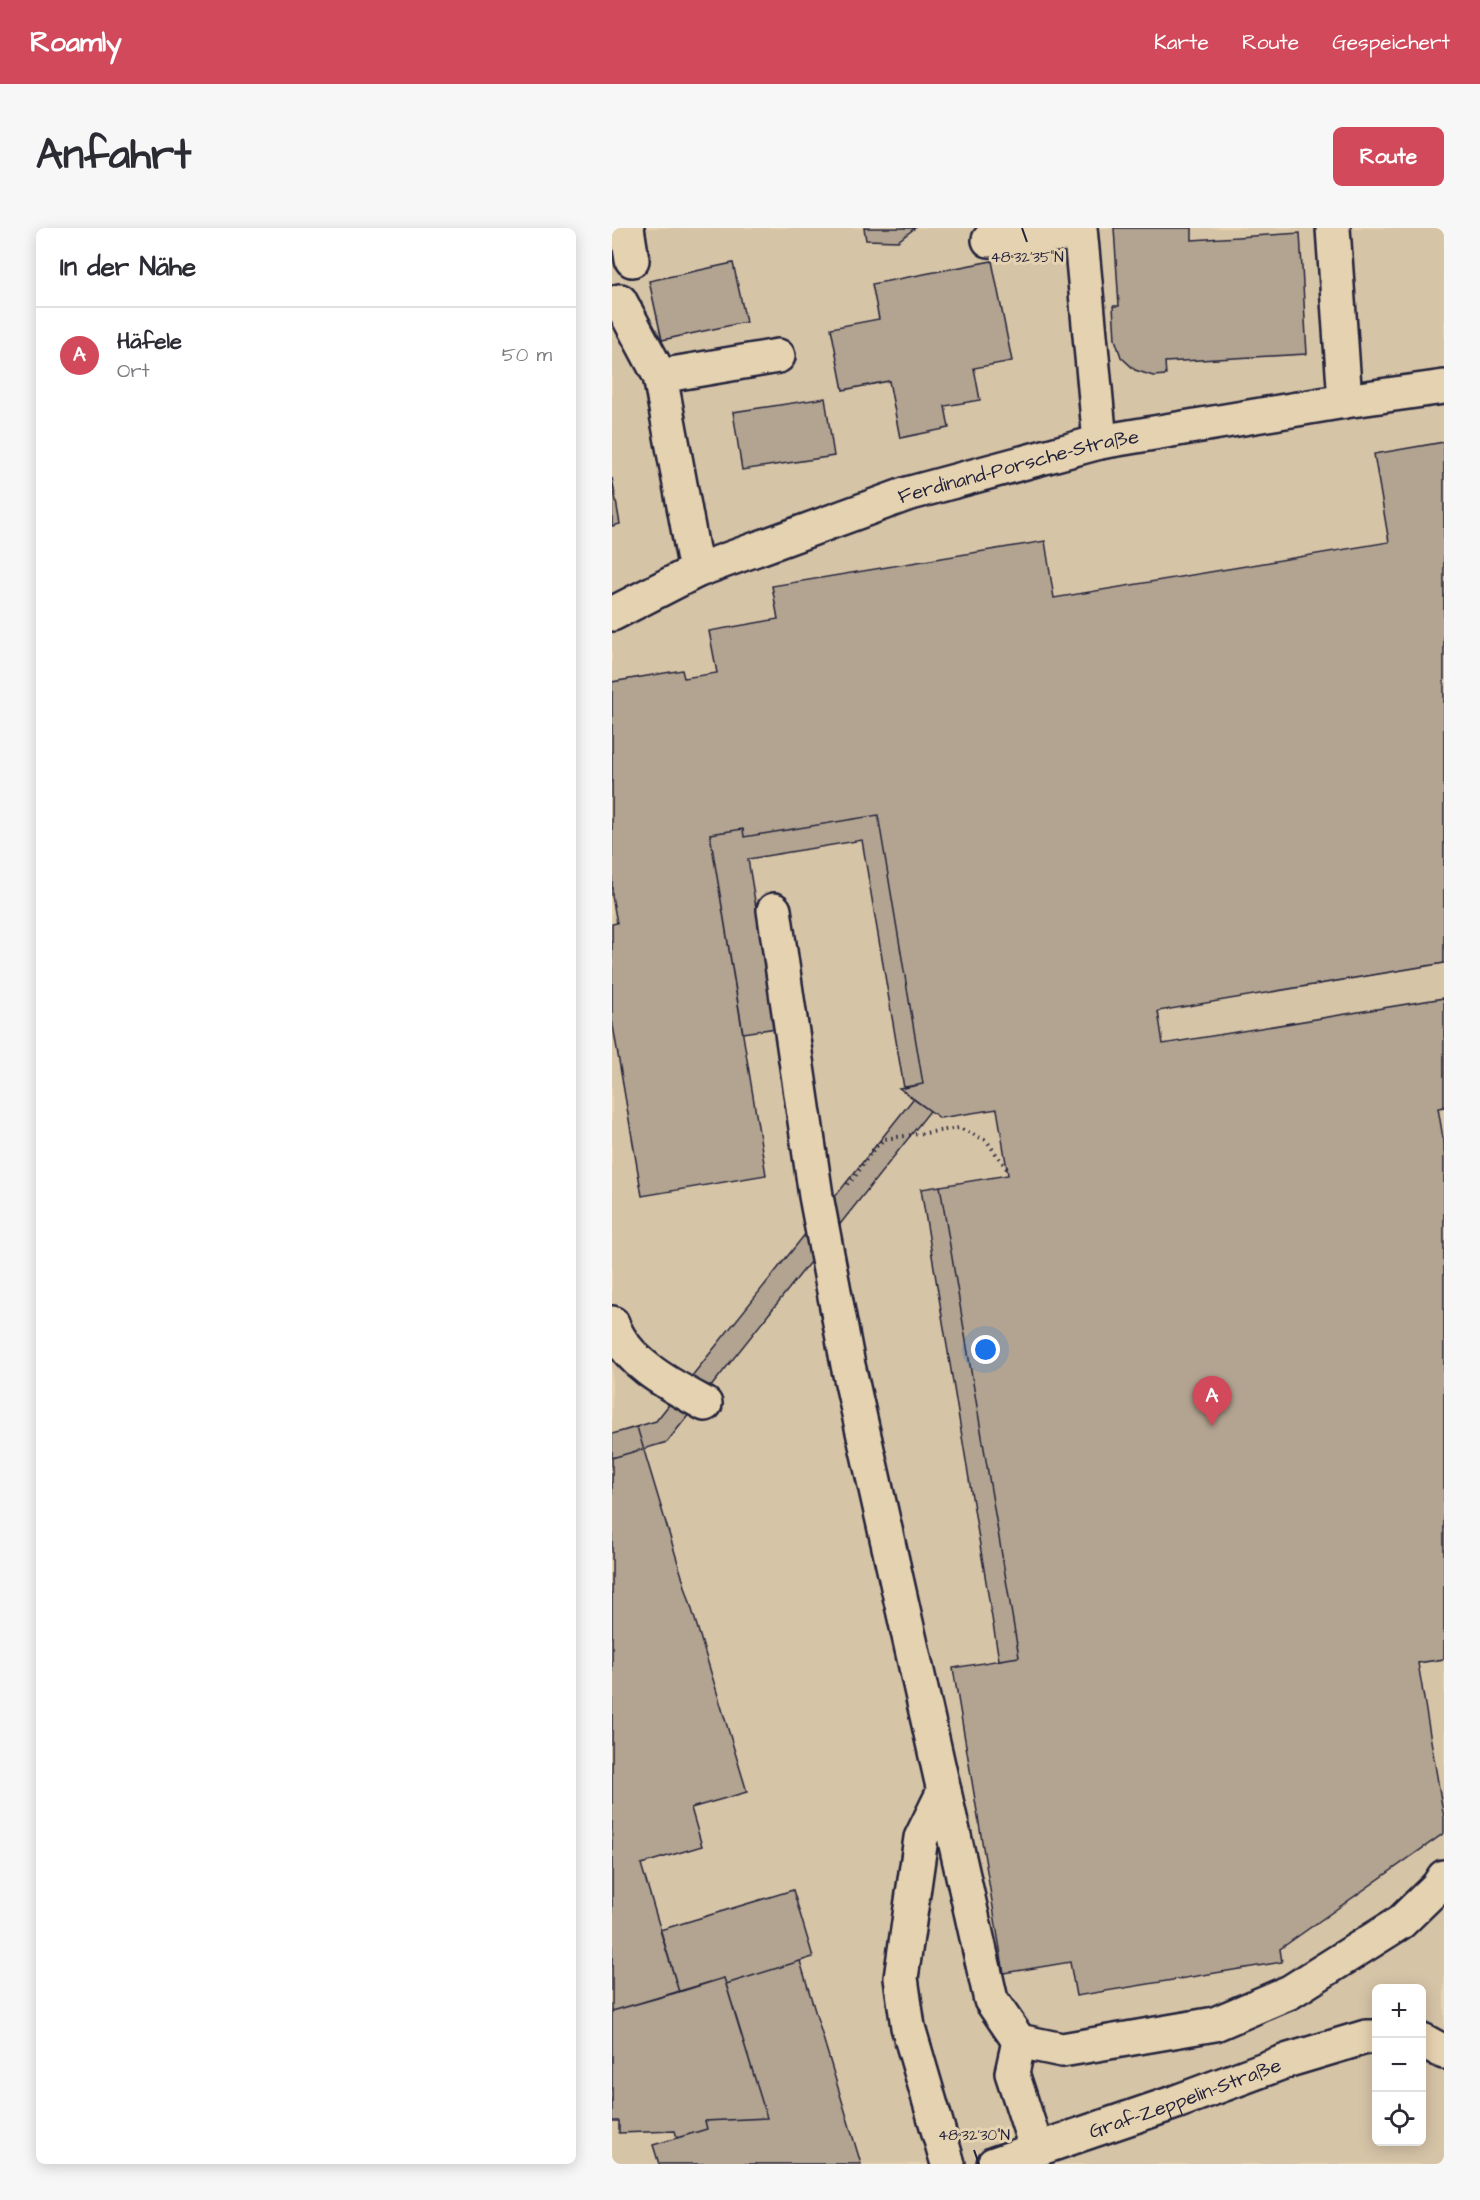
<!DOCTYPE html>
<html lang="de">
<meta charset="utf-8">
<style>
:root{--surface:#fff;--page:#f7f7f7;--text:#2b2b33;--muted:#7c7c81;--line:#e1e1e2;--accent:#d1495b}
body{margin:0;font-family:"Architects Daughter",sans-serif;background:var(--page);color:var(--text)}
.controls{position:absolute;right:18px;bottom:18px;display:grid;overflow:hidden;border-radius:9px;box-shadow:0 3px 15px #0003}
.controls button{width:54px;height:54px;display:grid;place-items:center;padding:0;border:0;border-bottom:2px solid var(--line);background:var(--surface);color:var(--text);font:30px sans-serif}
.you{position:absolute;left:374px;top:1122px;width:21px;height:21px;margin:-15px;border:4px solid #fff;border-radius:50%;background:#1a73e8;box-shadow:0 0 0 9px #1a73e833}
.badge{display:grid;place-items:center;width:39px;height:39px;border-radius:50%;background:var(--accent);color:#fff;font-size:20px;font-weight:700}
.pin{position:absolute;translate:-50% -50px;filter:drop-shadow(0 2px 3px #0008)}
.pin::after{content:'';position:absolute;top:32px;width:21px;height:18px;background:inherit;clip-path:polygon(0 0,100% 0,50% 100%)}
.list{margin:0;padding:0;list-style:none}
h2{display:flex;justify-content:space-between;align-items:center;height:78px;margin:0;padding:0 24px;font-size:26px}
h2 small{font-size:20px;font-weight:400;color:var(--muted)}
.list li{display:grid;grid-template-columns:39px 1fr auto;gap:18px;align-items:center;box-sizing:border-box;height:96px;padding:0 24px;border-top:2px solid var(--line)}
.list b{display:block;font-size:22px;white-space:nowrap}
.list p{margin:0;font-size:20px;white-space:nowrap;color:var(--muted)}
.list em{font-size:20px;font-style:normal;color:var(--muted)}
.icon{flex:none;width:33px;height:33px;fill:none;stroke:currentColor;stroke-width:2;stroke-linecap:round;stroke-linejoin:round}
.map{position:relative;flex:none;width:832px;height:1936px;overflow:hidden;border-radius:9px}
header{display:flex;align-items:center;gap:36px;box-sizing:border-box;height:84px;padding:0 30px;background:var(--accent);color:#fff}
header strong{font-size:28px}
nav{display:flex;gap:33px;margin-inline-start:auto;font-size:21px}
.intro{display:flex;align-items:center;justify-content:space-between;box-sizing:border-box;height:144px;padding:0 36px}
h1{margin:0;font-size:42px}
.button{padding:15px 27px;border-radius:9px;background:var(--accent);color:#fff;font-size:21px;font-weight:700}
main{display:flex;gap:36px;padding:0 36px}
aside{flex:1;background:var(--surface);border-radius:9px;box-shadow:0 3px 15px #0003}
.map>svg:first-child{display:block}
.built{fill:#d6c4a7;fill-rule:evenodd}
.building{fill:#b2a491;stroke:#22223b;stroke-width:1.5}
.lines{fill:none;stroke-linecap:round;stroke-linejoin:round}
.minor-casing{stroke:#22223b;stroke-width:38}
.path{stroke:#22223b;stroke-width:4;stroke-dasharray:1.5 4.5;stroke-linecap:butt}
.minor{stroke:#e5d2b0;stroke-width:33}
.ticks{fill:none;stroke:#22223b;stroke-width:2}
.labels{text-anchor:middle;stroke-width:6;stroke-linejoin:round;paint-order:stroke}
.street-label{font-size:20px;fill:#22223b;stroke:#e5d2b0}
.ticks-label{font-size:15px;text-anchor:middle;fill:#22223b;stroke:#e5d2b0;stroke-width:6;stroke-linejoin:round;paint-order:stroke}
</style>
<header>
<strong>Roamly</strong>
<nav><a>Karte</a><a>Route</a><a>Gespeichert</a></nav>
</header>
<div class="intro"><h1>Anfahrt</h1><a class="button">Route</a></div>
<main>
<aside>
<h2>In der Nähe<small></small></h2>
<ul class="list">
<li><span class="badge">A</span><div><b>Häfele</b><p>Ort</p></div><em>50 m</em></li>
</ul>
</aside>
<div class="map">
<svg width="832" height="1936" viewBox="0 0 832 1936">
<rect width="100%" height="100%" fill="#e5d2b0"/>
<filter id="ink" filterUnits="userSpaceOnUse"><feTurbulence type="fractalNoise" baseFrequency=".0167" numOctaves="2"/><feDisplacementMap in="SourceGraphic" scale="12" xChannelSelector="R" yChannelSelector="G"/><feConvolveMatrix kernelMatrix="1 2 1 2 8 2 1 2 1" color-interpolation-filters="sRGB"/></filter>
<g filter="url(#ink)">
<path class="built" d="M0 0H832V1936H0ZM764 1760H810V1914H764Z"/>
<path class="building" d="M252 0H303L286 13 254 12Z
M502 0H580V12L688 5 695 126 553 134 554 147 541 148 523 142 509 129 503 111 501 78H507Z
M380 33 400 133 362 140 368 172 333 178 337 200 288 210 277 153 231 162 219 100 267 91 260 56Z
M121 35 134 94 50 112 37 53Z
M213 170 222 228 130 242 121 184Z
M832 214V735L546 783 551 816 832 770V879L826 880 832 916V1431L806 1435 832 1590V1605L668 1721 670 1734 464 1768 458 1734 392 1745 341 1440 407 1429 328 958 396 947 385 881 328 890 287 860 311 856 266 587 132 609 131 601 98 606 154 947 30 968 0 792V696L5 695 0 668V454L70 442 72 450 105 445 97 403 166 391 160 358 433 313 442 370 777 314 762 226Z
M0 250 8 296 0 298Z
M266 587 311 856 292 860 250 612 136 631 164 800 131 805 98 606 131 601 132 609Z
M301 871 318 883 55 1214 0 1230V1206L44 1193Z
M328 958 407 1429 387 1432 309 961Z
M25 1199 135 1564 79 1580 90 1618 29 1636 67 1764 0 1783V1206Z
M181 1662 201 1729 114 1756 112 1750 67 1764 48 1702Z
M188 1733 249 1936H47L41 1917 95 1901 93 1893 155 1890 114 1756Z
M112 1750 155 1890 93 1893 95 1901 65 1910 63 1903 7 1905V1893H0V1783Z"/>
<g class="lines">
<g class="minor-casing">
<g id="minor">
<path d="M15 0 20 32"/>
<path d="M468 0 488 214"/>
<path d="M721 0 733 173"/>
<path d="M377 12 468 5"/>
<path d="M8 73 48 148"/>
<path d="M84 343 48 148 166 128"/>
<path id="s1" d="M0 386 84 343 295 266 488 214 733 173 832 159"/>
<path d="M162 682 204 968 236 1137 379 1772 407 1813 450 1822 603 1796 678 1764 789 1694 826 1658 832 1649"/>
<path d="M0 1095C14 1135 58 1157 93 1176"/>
<path d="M332 1563 309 1610 289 1750 296 1799 336 1936"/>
<path d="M810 1812 832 1824"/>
<path d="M407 1813 400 1845 425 1922"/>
<path id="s2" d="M382 1936 564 1874 677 1832 754 1809H764"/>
</g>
</g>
<path class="path" d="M235 956 242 950 259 924 272 911 347 900 374 912 395 941"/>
<use href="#minor" class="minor"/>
</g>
</g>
<path class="ticks" d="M410 0 415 14M362 1922 367 1936"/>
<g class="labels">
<g class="street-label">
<text dy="7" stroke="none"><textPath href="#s1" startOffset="434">Ferdinand-Porsche-Straße</textPath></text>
<text dy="7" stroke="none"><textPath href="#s2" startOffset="202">Graf-Zeppelin-Straße</textPath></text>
</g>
</g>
<g class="ticks-label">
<text x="415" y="34">48°32'35"N</text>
<text x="362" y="1912">48°32'30"N</text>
</g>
</svg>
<div class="controls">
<button>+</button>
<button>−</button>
<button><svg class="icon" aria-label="locate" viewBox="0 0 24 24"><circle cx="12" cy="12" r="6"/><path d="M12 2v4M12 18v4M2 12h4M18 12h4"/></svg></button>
</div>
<div class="you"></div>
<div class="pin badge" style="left:600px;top:1198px">A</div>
</div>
</main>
